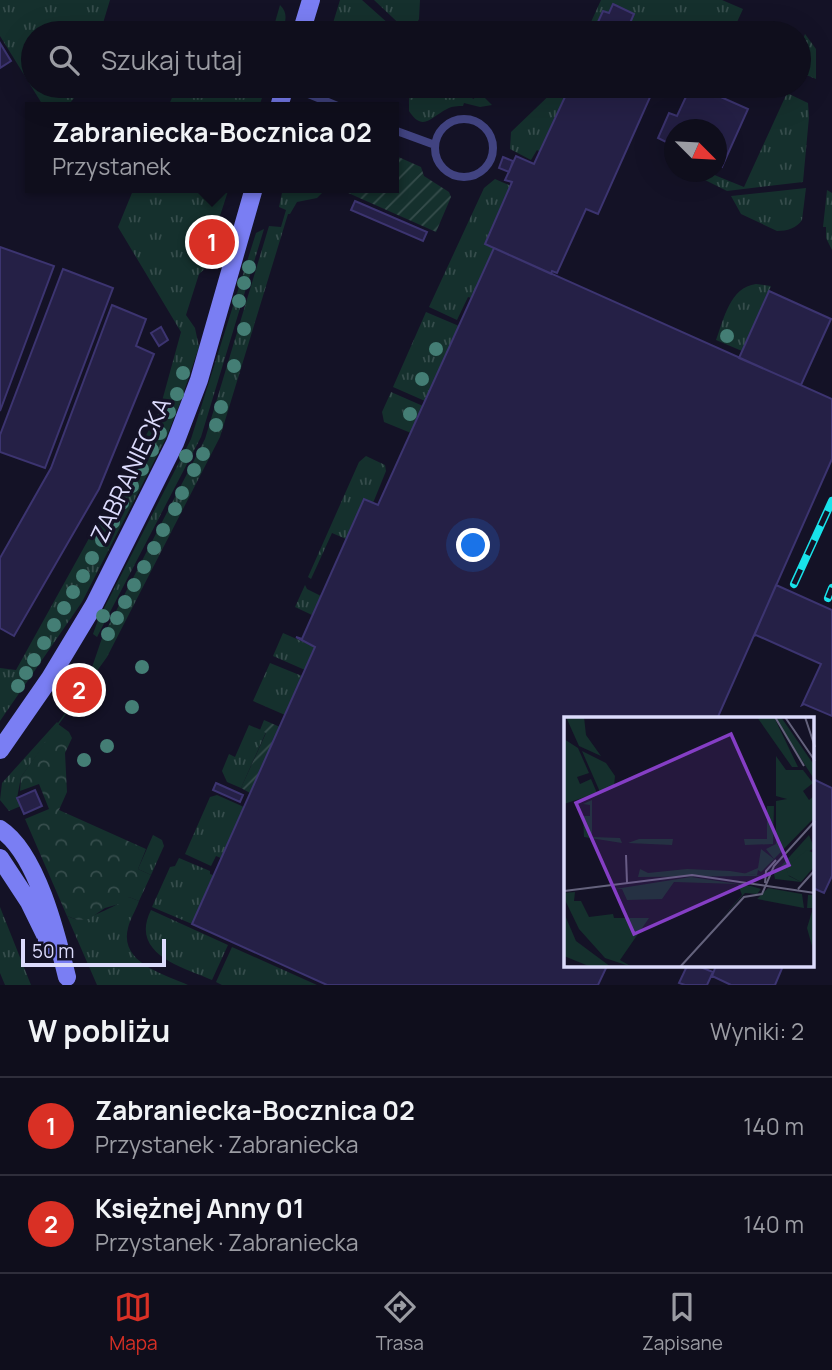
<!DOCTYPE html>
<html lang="pl">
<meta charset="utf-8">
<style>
:root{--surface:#0f0e1c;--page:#1d1c29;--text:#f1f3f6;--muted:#9b9ca3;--line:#2f2e3b;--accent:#d93025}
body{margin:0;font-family:Manrope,sans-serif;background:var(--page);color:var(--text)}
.compass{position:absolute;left:664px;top:119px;width:63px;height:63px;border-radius:50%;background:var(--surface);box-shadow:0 7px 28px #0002;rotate:114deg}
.scale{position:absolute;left:21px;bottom:18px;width:145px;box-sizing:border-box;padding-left:7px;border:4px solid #dcdbfc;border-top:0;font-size:19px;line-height:24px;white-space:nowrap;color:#dcdbfc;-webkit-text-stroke:5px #141226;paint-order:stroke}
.you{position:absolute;left:474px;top:546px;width:24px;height:24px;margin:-18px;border:5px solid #fff;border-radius:50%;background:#1a73e8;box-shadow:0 0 0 10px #1a73e833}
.badge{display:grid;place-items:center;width:46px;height:46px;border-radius:50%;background:var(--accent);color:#fff;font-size:23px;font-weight:700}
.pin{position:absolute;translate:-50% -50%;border:4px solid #fff;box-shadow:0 2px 7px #0006}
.popup{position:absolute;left:25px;top:102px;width:374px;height:91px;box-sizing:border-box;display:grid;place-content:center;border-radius:0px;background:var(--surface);filter:drop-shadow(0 2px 5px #0005);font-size:23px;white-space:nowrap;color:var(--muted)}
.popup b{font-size:26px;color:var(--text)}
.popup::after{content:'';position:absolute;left:50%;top:100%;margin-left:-14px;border:14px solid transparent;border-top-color:var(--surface)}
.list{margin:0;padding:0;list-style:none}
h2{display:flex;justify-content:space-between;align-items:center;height:91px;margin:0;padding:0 28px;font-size:30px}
h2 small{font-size:23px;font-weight:400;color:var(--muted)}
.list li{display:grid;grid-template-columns:46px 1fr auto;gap:21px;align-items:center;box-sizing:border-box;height:98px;padding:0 28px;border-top:2px solid var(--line)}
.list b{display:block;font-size:26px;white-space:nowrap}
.list p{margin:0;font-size:23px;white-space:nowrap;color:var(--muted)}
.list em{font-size:23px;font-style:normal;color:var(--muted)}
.icon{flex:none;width:38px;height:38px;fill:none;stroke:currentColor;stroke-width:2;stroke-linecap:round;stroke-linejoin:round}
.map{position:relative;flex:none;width:832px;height:985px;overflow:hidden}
.search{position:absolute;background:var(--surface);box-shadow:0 7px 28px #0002;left:21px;right:21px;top:21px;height:77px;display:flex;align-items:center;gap:18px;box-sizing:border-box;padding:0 24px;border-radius:38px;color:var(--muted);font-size:26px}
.sheet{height:287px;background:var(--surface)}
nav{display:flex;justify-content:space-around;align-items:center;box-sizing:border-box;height:98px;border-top:2px solid var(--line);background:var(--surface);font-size:19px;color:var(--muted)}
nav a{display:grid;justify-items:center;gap:4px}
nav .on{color:var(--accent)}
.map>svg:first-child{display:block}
.grass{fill:url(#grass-tufts)}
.forest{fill:url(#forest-crowns)}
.garden{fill:url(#garden-furrows)}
.building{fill:#252046;stroke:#3c3470;stroke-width:2}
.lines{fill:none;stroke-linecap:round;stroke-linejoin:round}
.lane{stroke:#414381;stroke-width:8}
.secondary{stroke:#7a7ef3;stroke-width:18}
.rail-casing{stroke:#18e2ea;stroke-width:8}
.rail{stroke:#141226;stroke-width:5;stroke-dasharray:16;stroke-linecap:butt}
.tree{fill:#447e75}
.labels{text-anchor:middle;stroke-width:7;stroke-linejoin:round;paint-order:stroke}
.street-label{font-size:24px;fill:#dcdbfc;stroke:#141226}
.inset-road{fill:none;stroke:#64627c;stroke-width:2}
.view{fill:#853ec5;fill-opacity:0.15;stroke:#853ec5;stroke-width:3.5}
.inset-edge{fill:none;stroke:#dcdbfc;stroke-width:3.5}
</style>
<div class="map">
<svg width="832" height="985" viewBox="0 0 832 985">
<defs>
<pattern id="grass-tufts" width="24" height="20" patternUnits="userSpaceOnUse" patternTransform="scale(1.75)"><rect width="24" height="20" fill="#15302d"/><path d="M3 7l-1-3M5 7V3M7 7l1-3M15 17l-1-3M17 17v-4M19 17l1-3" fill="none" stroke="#364d4c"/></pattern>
<pattern id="forest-crowns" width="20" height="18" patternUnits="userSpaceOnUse" patternTransform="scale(1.75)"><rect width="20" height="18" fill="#15302d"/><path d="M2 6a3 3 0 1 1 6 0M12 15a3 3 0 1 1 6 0" fill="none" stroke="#364d4c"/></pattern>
<pattern id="garden-furrows" width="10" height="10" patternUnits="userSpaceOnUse" patternTransform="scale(1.75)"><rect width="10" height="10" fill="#15302d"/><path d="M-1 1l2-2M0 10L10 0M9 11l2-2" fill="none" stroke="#364d4c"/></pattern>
</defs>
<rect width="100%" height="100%" fill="#141226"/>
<path class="grass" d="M0 0H110L100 33H33V86H81C70 108 67 107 44 107L0 36Z
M340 0H362L399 33H330Z
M374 0H420L419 19 412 33H409Z
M601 0H722L743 9 732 33H653L630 23 634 14 613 4 609 13 603 11 593 33H586Z
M280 5C289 14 285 22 282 33H272Z
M805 34 816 49V79L799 72V50Z
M177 86H266L259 107H168Z
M330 86H387C366 104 353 97 330 86Z
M414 86H448V88L474 99 476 92 481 94 492 105 480 107 464 103 463 106C458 106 452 106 447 109 432 116 423 133 409 111V98Z
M559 86H570L540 152 537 150 531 160 510 149 511 132Z
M787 93 808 103 809 117 803 182 727 191 693 174 695 172H707L744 187Z
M495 179 511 186 486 244 494 248 472 298 468 297 457 320 429 307 484 188Z
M134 188H229L208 253 207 267 199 274 186 315 195 328 199 347 180 403 166 438 82 602 0 721V668L16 670 159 412 181 332 118 227Z
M283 188H327L317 198 297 202 290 214H288L220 437 107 657 21 777 17 798 21 806 9 811 0 800 2 783 57 722 58 723 87 682 102 638 205 439 269 226 281 227 286 210 279 207Z
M806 188 802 220C797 228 787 231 777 231L741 214 731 196Z
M827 190 832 193V250L826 238V227H823Z
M264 229 201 437 97 637 93 634 98 620 191 439 256 233Z
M756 284 771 286 742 351 716 340C724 319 730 287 756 284Z
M426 312 459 326 425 401 393 387Z
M391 392 423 406 411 433 384 422 382 412Z
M366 456 385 465 386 471 373 503 364 499 346 539 332 533 311 579 308 577 359 462Z
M305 585 307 589 321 596 312 615 295 607Z
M283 633 315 647 305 670 273 656Z
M270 663 302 676 285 715 253 701Z
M249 725 266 732 241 788 227 782 222 771 229 754 235 757Z
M217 795 244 807 221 858 216 856 211 866 185 854 210 797Z
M153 835 162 840 164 846 151 875 138 869Z
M179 858 210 871V874L213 875 192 924 152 907 170 867 175 866Z
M129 897 139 901C136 910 130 919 128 928 119 963 164 974 188 985H97L67 916C70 917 74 919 78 920 87 920 122 903 129 897Z
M0 907 31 985H5L0 973Z
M151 910 228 945 212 980C182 967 129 954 151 910Z
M232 947 317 985H222L216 982Z"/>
<path class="forest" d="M58 724 69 732 72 738 65 753 67 792 59 810 146 849 138 869 151 875 139 901 129 897 126 902 105 908 89 919 78 920 67 916 25 819 49 809 39 784 20 791 21 777Z"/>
<path class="garden" d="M394 155 421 167 424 176 449 192 451 197 436 232 346 192 349 188H394Z
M264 720 280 727 250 793 241 788 266 733 260 730Z"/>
<path class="building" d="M613 4 634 14 630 23 653 33H593L603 11 609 13Z
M742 27 757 33H740Z
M0 43 11 61 0 68Z
M570 86H655L598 214 586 209 557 273 552 271 551 274 485 244 512 182 505 180 516 156 534 164Z
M691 86H696L748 109 722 167 716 164V130H674V146L658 138 669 113 677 116Z
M503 157 513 161 509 172 499 168Z
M355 201 427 232 423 241 351 210Z
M0 247 54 266 0 411Z
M494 248 832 399V459L717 719H566V966H607L598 985H327L192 924 315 647 296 637 302 639 364 499 378 505Z
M63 269 113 288 45 468 0 452V435Z
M769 291 831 319 801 385 739 358Z
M112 305 146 319 136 346 154 354 99 489 14 636 0 628V558L51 468Z
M161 327 168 340 159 346 151 333Z
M776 585 832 610V716L804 704 802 705 821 664 756 635 754 636Z
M813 779 832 788V876L824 893 813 888Z
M216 783 243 795 240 802 213 790Z
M35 790 42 806 24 814 17 798Z
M687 966H698L713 972 707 985H685L679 983Z
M716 966H783L775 985H731L712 976Z"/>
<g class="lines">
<path class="lane" d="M289 86 340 107
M435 148a29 29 0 1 1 58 0a29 29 0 1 1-58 0Z
M394 130 435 145"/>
<path class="secondary" d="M301 33 311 0
M279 107 285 86
M0 750 50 678 94 605 175 443 199 380 254 188
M0 829C37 853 57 936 67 977
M0 858 29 902 52 949"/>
<g class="rail-casing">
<path id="rail" d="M794 584 832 501
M828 598 832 588"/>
</g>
<use href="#rail" class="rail"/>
</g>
<g class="tree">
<circle cx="249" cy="267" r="7"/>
<circle cx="244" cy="283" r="7"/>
<circle cx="239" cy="301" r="7"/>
<circle cx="244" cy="329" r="7"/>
<circle cx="727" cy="336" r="7"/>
<circle cx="436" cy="349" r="7"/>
<circle cx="234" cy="366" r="7"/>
<circle cx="183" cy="373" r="7"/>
<circle cx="422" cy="379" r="7"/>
<circle cx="177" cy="394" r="7"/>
<circle cx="221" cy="407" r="7"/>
<circle cx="169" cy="412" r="7"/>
<circle cx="410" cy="414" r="7"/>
<circle cx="216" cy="425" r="7"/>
<circle cx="160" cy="433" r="7"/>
<circle cx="152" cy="450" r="7"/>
<circle cx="203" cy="454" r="7"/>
<circle cx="186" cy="456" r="7"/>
<circle cx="142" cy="469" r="7"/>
<circle cx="194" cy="470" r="7"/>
<circle cx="132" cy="486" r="7"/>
<circle cx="182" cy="493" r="7"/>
<circle cx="122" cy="503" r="7"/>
<circle cx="175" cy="509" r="7"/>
<circle cx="113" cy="522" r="7"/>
<circle cx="163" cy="530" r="7"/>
<circle cx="102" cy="540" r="7"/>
<circle cx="154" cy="548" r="7"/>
<circle cx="92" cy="558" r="7"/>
<circle cx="144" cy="567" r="7"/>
<circle cx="83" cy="576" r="7"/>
<circle cx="134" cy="585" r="7"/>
<circle cx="73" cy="592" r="7"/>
<circle cx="125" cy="602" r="7"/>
<circle cx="64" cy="608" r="7"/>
<circle cx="103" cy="616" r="7"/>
<circle cx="117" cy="618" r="7"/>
<circle cx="54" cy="625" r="7"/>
<circle cx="108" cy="634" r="7"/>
<circle cx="44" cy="643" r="7"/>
<circle cx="34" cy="660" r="7"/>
<circle cx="142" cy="667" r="7"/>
<circle cx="26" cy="673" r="7"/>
<circle cx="18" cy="686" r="7"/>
<circle cx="132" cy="707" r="7"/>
<circle cx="107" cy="746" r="7"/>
<circle cx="84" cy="760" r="7"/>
</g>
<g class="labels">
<g class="street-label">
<text transform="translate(131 470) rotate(-65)" y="8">ZABRANIECKA</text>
</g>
</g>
<g transform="translate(564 717)">
<rect width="250" height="250" fill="#141226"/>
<path d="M2 0H20L22 18 37 39 15 29ZM193 0H210L234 50H228ZM217 0 250 48V62L212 3ZM0 22 14 31 25 56 13 60 16 67 27 62 33 76 0 87ZM18 34 42 46 51 59 50 70 36 75ZM212 39 222 53H239L249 66 239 74 245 83 250 79V101L210 142 202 132 212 127V84L223 82 212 79ZM28 83V120L56 121 58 126 20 120 19 99H26V88L19 87ZM203 89H210L209 127 181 128 180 122H203ZM245 118 250 131 222 150 225 159 237 165 211 162 210 157ZM109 122 108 128 64 126 75 122ZM76 152 84 156 123 152 166 154 197 159 74 160ZM127 160 187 169 197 172 193 177 181 176 156 203 178 178 174 167 110 165 98 182 63 183 58 172H51ZM204 171 238 177 240 191 193 182ZM11 175 10 184H17L25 200 49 197 50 201H85L56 243 68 250 41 241 15 212 0 181V176ZM244 178H250L248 229 243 211 249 191H243ZM0 196 12 224 47 250H27L0 239Z" fill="#15302d"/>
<path d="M197 132 210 142 197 155 194 153 193 158 180 157 194 151ZM243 133 250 136V150L237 165 224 158 222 150Z" fill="#15302d"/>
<path class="inset-road" d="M211 0 240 49M221 0 251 44M241 0 251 30M62 138 63 166M201 166 202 154 212 143M234 172 251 153M0 174 128 158 251 176M116 250 180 180 198 177 210 149 251 104"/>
<path class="view" d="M167 17 225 148 70 217 12 86Z"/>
<rect width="250" height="250" class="inset-edge"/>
</g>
</svg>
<svg class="compass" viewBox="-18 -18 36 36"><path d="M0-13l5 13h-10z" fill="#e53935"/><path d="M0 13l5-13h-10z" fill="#9b9ca3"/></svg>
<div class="scale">50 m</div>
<div class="you"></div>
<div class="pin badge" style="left:212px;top:242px">1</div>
<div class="popup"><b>Zabraniecka-Bocznica 02</b>Przystanek</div>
<div class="pin badge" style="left:79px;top:690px">2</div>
<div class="search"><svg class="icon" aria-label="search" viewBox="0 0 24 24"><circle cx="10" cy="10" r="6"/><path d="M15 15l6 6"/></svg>Szukaj tutaj</div>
</div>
<section class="sheet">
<h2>W pobliżu<small>Wyniki: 2</small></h2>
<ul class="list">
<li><span class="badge">1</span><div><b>Zabraniecka-Bocznica 02</b><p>Przystanek · Zabraniecka</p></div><em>140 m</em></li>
<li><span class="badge">2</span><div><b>Księżnej Anny 01</b><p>Przystanek · Zabraniecka</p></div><em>140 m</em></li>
</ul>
</section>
<nav>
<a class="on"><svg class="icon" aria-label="map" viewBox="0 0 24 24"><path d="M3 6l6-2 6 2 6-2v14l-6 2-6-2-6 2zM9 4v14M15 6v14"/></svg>Mapa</a>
<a><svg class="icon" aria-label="directions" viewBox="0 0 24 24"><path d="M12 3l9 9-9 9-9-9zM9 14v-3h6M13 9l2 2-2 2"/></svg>Trasa</a>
<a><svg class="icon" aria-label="saved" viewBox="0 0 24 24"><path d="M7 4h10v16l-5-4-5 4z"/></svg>Zapisane</a>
</nav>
